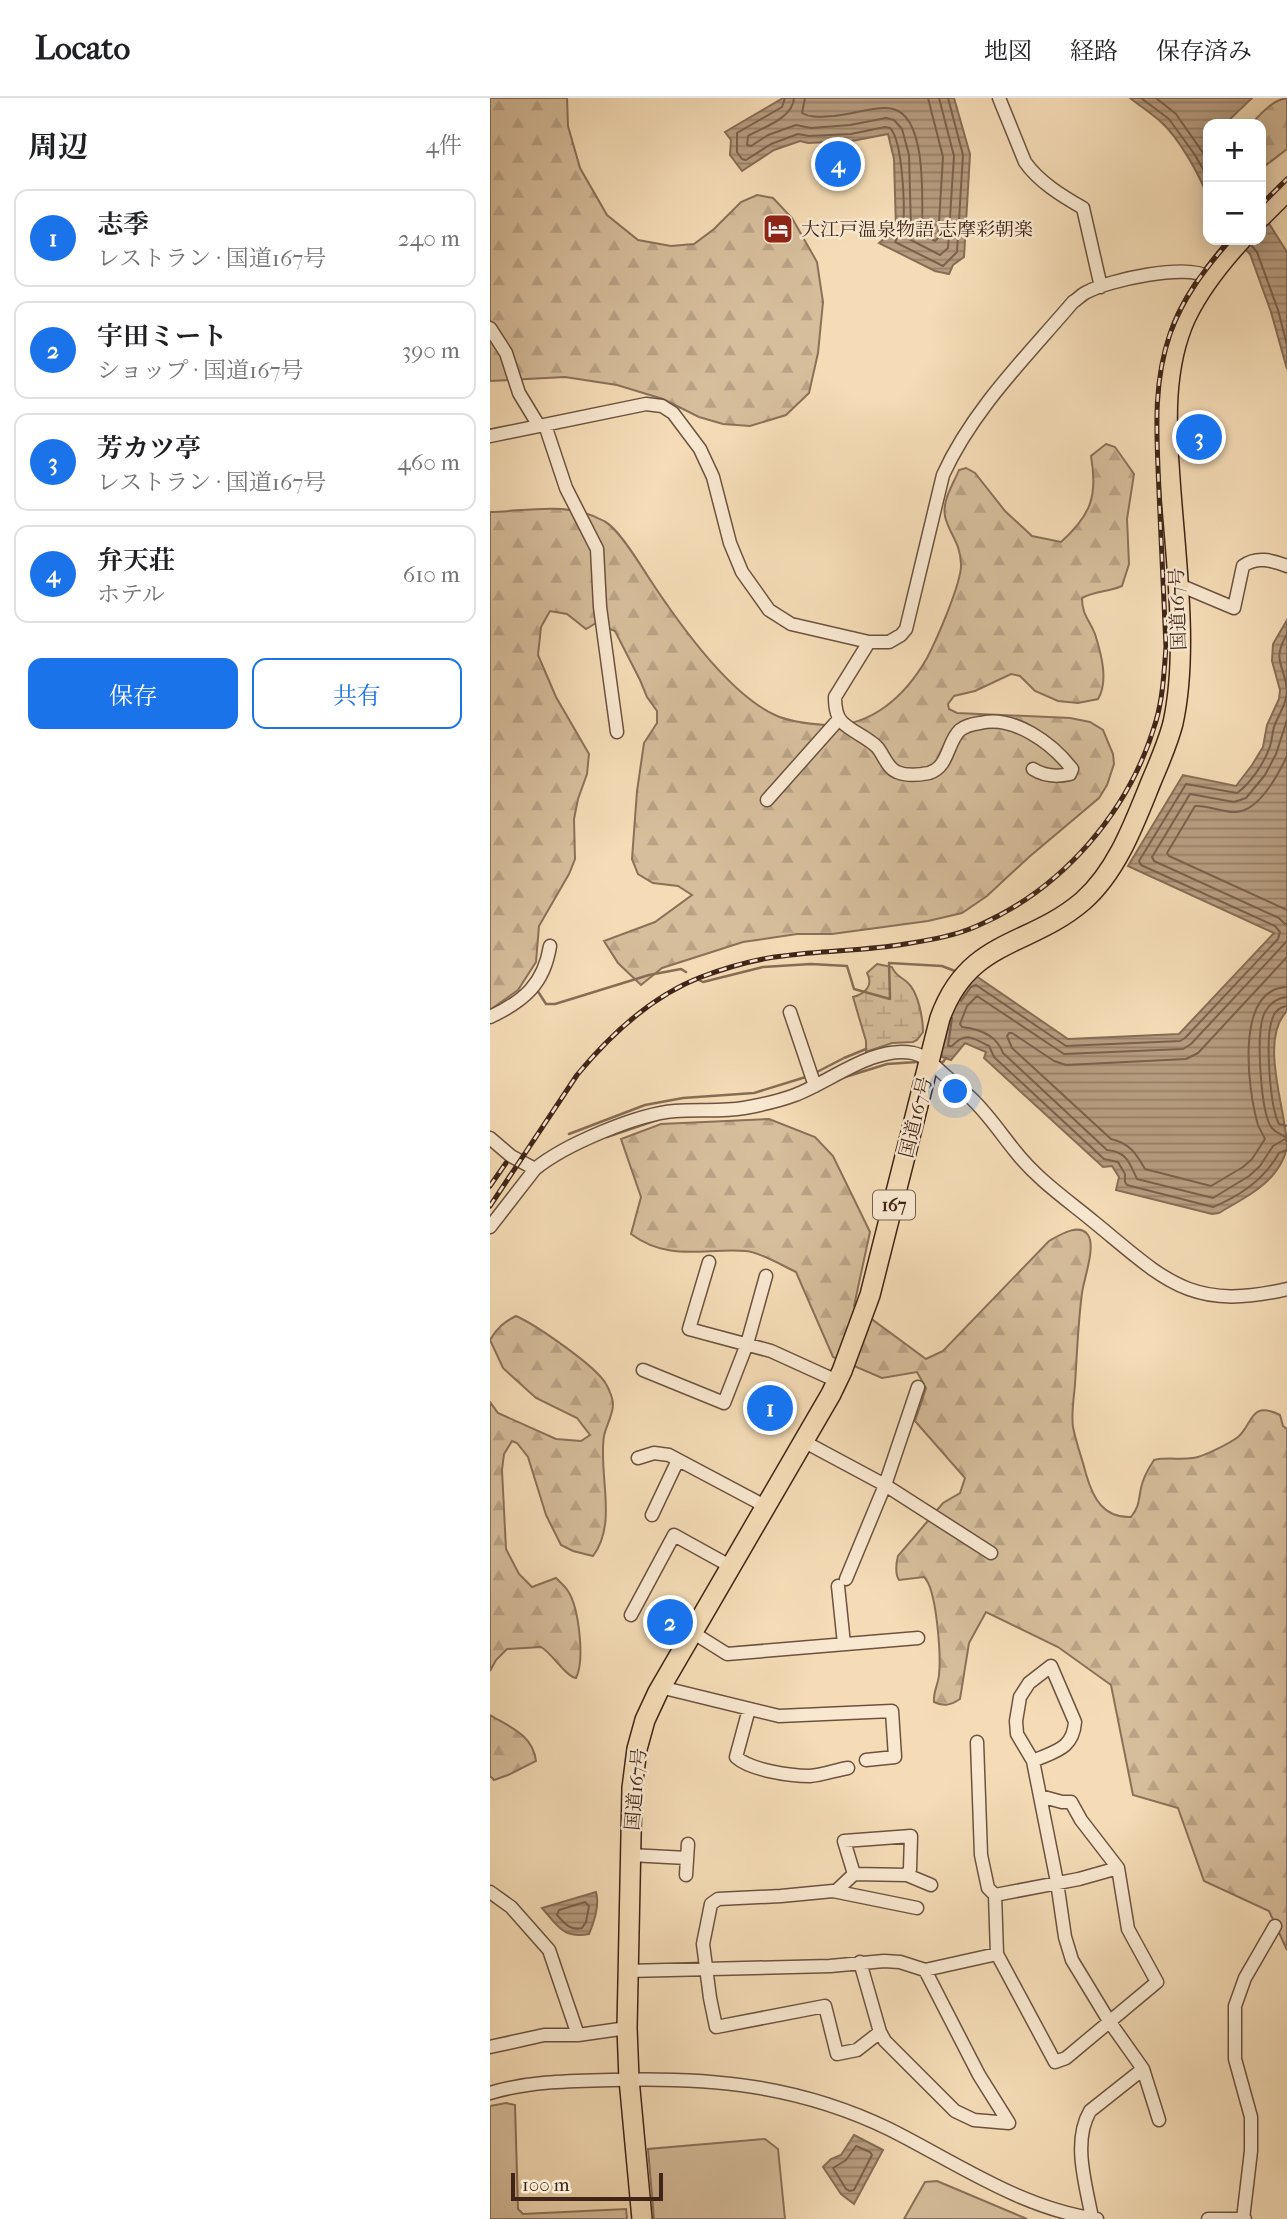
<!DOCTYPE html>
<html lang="ja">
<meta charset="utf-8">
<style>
:root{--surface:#fff;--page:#f2f2f2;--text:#202124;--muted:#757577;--line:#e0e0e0;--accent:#1a73e8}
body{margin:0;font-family:"IM FELL French Canon","Noto Serif JP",serif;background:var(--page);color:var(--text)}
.controls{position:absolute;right:21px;top:21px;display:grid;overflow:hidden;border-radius:14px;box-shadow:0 4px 18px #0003}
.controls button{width:63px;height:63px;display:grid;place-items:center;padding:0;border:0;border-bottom:2px solid var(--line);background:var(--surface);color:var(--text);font:35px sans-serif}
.scale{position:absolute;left:21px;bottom:18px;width:152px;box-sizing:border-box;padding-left:7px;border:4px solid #402418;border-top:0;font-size:19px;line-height:24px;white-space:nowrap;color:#402418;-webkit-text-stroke:5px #f8e8d0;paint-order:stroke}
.you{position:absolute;left:466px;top:994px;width:24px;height:24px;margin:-18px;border:5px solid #fff;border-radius:50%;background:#1a73e8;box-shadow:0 0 0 10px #1a73e833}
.badge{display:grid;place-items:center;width:46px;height:46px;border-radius:50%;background:var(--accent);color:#fff;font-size:23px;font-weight:700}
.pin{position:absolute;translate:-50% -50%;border:4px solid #fff;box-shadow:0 2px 7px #0006}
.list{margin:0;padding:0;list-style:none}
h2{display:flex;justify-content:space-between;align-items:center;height:91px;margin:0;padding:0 28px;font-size:30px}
h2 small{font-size:23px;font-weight:400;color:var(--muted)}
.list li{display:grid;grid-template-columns:46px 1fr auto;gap:21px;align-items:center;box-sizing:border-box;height:98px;margin:0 14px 14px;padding:0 14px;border:2px solid var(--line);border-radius:14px}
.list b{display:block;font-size:26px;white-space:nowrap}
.list p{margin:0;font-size:23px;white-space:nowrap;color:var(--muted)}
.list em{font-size:23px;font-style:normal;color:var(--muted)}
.actions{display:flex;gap:14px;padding:21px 28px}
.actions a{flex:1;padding:16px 0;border:2px solid var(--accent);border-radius:14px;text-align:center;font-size:24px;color:var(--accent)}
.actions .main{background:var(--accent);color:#fff}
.map{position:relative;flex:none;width:797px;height:2121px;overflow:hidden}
header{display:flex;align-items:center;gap:42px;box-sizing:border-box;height:98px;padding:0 35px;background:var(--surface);border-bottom:2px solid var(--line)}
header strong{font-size:33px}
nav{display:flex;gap:38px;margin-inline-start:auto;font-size:24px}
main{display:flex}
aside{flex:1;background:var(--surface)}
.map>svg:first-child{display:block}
.green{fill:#d6bd9b;stroke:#8b705a;stroke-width:2}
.forest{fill:url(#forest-firs);stroke:#8b705a;stroke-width:2}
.wetland{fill:url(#wetland-marsh);stroke:#8b705a;stroke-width:2}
.water{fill:url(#water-rules);stroke:#876d56;stroke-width:2}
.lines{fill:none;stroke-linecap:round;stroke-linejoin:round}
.shore{stroke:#7c604c;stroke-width:2}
.stream{stroke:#876d56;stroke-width:2.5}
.minor-casing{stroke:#6d5240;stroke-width:15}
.highway-casing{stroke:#402418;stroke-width:22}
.minor{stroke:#f8e8d0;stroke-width:12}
.highway{stroke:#f5dcb6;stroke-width:19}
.rail-casing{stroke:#402418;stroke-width:5}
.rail{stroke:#f8e8d0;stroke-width:2.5;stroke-dasharray:8;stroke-linecap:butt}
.labels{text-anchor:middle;stroke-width:5;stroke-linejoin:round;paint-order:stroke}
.shield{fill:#f8e8d0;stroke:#775f4f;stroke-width:2}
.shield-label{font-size:18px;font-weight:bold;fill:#402418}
.poi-label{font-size:19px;fill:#402418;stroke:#f8e8d0;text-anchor:start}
.street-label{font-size:19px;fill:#402418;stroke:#f8e8d0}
</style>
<header>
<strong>Locato</strong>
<nav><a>地図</a><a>経路</a><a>保存済み</a></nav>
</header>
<main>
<aside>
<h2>周辺<small>4件</small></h2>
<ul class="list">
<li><span class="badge">1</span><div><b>志季</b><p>レストラン · 国道167号</p></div><em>240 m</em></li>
<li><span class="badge">2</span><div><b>宇田ミート</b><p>ショップ · 国道167号</p></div><em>390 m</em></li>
<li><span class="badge">3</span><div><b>芳カツ亭</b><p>レストラン · 国道167号</p></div><em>460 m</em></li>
<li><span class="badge">4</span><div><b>弁天荘</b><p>ホテル</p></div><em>610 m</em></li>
</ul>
<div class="actions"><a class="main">保存</a><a>共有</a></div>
</aside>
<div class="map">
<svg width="797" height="2121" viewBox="0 0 797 2121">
<defs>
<pattern id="forest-firs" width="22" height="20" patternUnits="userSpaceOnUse" patternTransform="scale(1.75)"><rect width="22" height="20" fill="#d6bd9b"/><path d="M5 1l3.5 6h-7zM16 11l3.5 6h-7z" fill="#b9a285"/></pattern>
<pattern id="wetland-marsh" width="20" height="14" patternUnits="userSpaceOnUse" patternTransform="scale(1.75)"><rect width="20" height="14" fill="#d6bd9b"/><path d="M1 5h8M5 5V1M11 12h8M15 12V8" fill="none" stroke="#b9a285"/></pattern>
<pattern id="water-rules" width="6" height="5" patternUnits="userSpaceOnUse" patternTransform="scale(1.75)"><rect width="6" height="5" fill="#b79d80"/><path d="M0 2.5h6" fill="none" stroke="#968068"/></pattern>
</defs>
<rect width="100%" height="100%" fill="#f5dcb6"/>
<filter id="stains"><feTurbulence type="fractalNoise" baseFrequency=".00286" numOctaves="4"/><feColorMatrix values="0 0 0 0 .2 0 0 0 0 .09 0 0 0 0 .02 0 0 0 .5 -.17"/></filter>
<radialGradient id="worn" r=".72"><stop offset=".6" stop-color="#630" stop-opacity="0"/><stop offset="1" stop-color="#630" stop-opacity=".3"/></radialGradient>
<path class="green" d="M16 2005 25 2007 28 2111 33 2116 136 2111 137 2121H0V2008Z
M275 2041 288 2051 295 2121H164L158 2051Z
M447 2083 537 2121H414L435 2084Z"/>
<path class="forest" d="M0 0H77L78 28 90 70 117 117 148 142 181 148 204 146 224 131 251 104 267 97 283 100 302 120 327 164 333 204 328 255 319 295 296 317 260 328 233 326 209 319 173 301 127 287 75 279 0 283Z
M797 0V51L775 68 771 76V26H761C771 16 782 2 797 0Z
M616 346 625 349 644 376 637 421 639 466 632 488C618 494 605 493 592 500 592 517 599 521 605 536 611 555 619 583 608 601L588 605 568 603 545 593 530 578 521 576 485 593 464 598 458 606 459 611 467 615 580 620 600 624 613 632 623 656 624 666 617 687 609 700 539 759 497 798 472 815 438 823 342 836H307L253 844 172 870 151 887 128 865 114 843 165 824 202 797 188 788 163 785 148 776 142 761 147 693 154 645 167 625V613L157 599 150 582 125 533 106 525 96 531 77 516 60 513 51 529 48 557 66 599 99 656 97 676 88 701 84 721 85 761 79 776 49 828 46 864 28 892 0 912V414C39 413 78 403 114 423 128 430 148 463 157 477 185 520 237 595 285 617 300 624 319 626 336 627 381 630 416 597 437 560 446 543 472 484 471 466 470 445 462 440 456 422 450 405 463 387 469 372L476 370 485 375 515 413 542 438 571 444C601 417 608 398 601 358Z
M279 1021 325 1039 343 1058 380 1134 364 1208 436 1261 453 1253 559 1143C568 1138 589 1124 598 1137 606 1149 594 1180 592 1195 588 1225 587 1256 585 1286 584 1300 581 1316 583 1329 586 1345 592 1360 596 1376 603 1400 613 1420 641 1419 650 1407 648 1404 651 1390 653 1380 658 1371 664 1362 677 1359 689 1362 703 1360 713 1359 740 1345 748 1339 763 1326 760 1302 790 1317L793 1328 797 1331V1852L779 1813 714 1783 688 1710 643 1697 621 1587 568 1549 496 1514 479 1545 470 1601C461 1607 454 1609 444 1604 443 1594 448 1587 449 1577 451 1558 447 1491 434 1479L409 1482C405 1476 406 1465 408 1458L453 1405 470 1395 475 1380 425 1323 436 1290 427 1274 392 1280 343 1259 306 1174C293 1168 270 1154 256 1153 213 1150 179 1164 141 1136L151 1099 131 1041 171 1026Z
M26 1218C46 1227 106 1268 116 1286 119 1291 123 1301 123 1306 123 1317 116 1328 114 1338 108 1376 128 1425 103 1458L83 1453 71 1447 56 1417 38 1359 27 1345 22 1343 14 1356 12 1372 16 1451 29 1476 42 1489 66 1480C70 1484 75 1488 78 1493 89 1510 95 1562 86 1580 75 1578 63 1556 51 1549L17 1551 6 1562 0 1573V1304L8 1315 66 1341 91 1343 100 1337 87 1320 46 1300 13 1270 0 1242C7 1230 14 1224 26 1218Z
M0 1617C20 1629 43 1637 46 1663L18 1677 4 1682 0 1678Z"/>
<path class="wetland" d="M387 866 402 869C405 878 412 879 418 885 428 894 433 920 433 934L427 942 423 944 402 945 376 954V943L363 899C375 896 384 887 377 875Z"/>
<path class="water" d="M293 0H464L480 56 474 159 463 167 459 176 445 173 389 145 406 131 404 61 398 36 362 43 318 45 310 43 284 52 252 73 240 57 241 42 235 34Z
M640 0H762L735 26H718V99C709 76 689 40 671 24 661 15 650 8 640 0Z
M771 113 797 154V271L781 214 760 156 746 142H771Z
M797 522V913C768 942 797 1014 797 1049 795 1060 789 1070 782 1078 768 1094 747 1104 729 1115L722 1116 626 1092 629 1079 622 1068 613 1069 494 960 496 954 475 945 461 962 452 959C446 929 469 902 483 876L578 941 689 936 784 835 638 768 693 677 746 688 762 667 773 649 777 627 789 601 790 592 782 563 783 546Z
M106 1794C110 1807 104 1824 99 1836 73 1841 67 1827 52 1810Z
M364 2037 393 2052 364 2106 351 2096 333 2069 341 2061 351 2057Z"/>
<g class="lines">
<path class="shore" d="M295 0 292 9 247 35V54L252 61 256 62 281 46 308 36 319 38 361 36 395 29 400 30C413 43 415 110 413 130 412 136 407 139 405 144L453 168 467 154 473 57 458 0
M304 0C303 20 274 29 258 38L257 47 261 48 278 37 306 27 321 30 360 27 396 20 404 22 412 31 419 57 421 131 419 141 450 157 458 150 464 58 449 0
M315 0 312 15C322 21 333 18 344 18 361 17 387 7 403 11 438 19 432 107 432 136L445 143 448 140 453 59 438 0
M651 0 679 21 705 57 718 80
M666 0 686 16 718 62
M761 147 767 154 788 212 797 247
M797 622 786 656 775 677 756 700 744 704 700 696 662 759 664 763 789 820 797 828
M797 658C788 677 768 715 744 714 731 714 718 707 705 708L677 755 679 758 797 812
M797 843 701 946 693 951 574 956 487 898 477 908 470 926 472 929C490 931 507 938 513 955L617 1052C637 1054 639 1064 647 1081L723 1100 759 1078 770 1068 783 1048 795 1041 797 1043
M797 859 708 955 696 961 576 967 564 963 522 935H519L517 938 522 950 621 1041C639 1045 646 1055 655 1071L721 1088 753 1069 762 1061 775 1041C773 1036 770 1032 768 1027 758 993 744 891 797 889
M797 899C787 900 780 905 775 914 765 932 771 1006 779 1025 782 1033 789 1035 795 1039L797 1037
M471 903 481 889 486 887 576 948 690 943 695 940 788 841 790 834 785 828 651 767 649 763 696 686 747 695C760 686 774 665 779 651 782 644 782 636 784 629 788 617 797 606 797 593 795 567 781 563 797 536
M797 908C789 909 784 914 782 922 775 941 780 1009 789 1026L797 1028
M462 920 458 948H462C476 933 483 940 499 948L504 959 614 1061 628 1064 635 1076V1084L637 1087 723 1109C750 1098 775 1080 789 1055L797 1052
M95 1804 99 1808 96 1824 92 1830C80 1833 74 1825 67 1817L69 1812Z
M366 2048 380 2054 382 2057 364 2092 360 2093 356 2091 343 2070 356 2062Z"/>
<path class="stream" d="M209 882 213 884 273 869 321 866 357 868 364 891 400 901 399 865 452 868 465 873
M45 892H47L56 906H65L159 877 191 871 196 874
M447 965 453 964 456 960
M325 975 354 960 376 951
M352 980 397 966 427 964
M79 1036 155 1007 193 1000 264 995 319 978
M117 1039 167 1022"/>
<g class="minor-casing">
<path id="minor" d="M509 0 535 64C549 84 572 98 593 110L611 189
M0 230 16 255 29 295 49 328
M55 327 76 390 107 451 110 509 127 634
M0 338 156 306 172 308 183 315 210 351 223 379 240 445 252 474 279 512 301 526 379 544H399L411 537 416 531 453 377C483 311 537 258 583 204 588 201 592 196 597 194 619 182 697 165 718 179
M687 486 744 510 753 468C766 458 782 462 797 468
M379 544 345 599C345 607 346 618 352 624 362 634 377 639 387 649 394 657 397 670 407 674 416 678 429 677 439 675 459 669 457 644 470 632 475 628 483 626 490 625 524 617 562 645 582 671L580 676C567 679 554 678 543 671
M277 702 349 621
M300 914 325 988
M0 919C34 903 54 886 60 848
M0 1040 21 1058 45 1071C74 1047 147 1016 185 1013 208 1011 231 1014 254 1010 271 1007 289 1003 305 997 340 984 384 947 423 955 437 958 447 971 457 979 466 988 477 995 485 1004 500 1019 512 1037 525 1053 547 1081 576 1101 604 1124 674 1181 700 1214 797 1191
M0 1129 45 1071
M219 1164 199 1231 281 1253 347 1283
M153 1272 234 1305 257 1246 276 1178
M313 1343 395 1387 501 1455
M148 1360 164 1355 179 1357 275 1408
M162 1417 188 1362
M356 1481 395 1387 428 1289
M348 1488 354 1546
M141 1517 184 1437 240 1468
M202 1534 237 1556 428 1540
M170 1589 289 1618 402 1613 405 1659 376 1662
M259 1611 246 1659C260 1672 300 1678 320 1678 332 1677 346 1672 358 1670
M487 1644 491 1757 498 1790 505 1797 507 1856 565 1964 576 1960 667 1884 638 1831 628 1770 591 1722 581 1704H572L550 1698
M543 1663C565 1653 583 1651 585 1624L561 1568 539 1585 530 1599 526 1623 527 1636 543 1663 567 1784 575 1839 582 1862 619 1923 653 1971 669 2022
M140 1757 197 1760
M196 1777 198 1746
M417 1777 441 1787
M346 1793 364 1776 417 1777 420 1771 421 1738 354 1743 364 1776
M0 1794 21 1809 59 1852 88 1937 137 1930
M505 1797 589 1781 628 1770
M370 1864 390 1934 395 1943 465 2013 484 2022 519 2025 489 1977 435 1872
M137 1873 340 1868 394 1863 410 1864 435 1872 507 1856
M390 1934 367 1952 347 1956 335 1908 226 1929 220 1900 213 1846 221 1806 228 1801 291 1798 343 1793 427 1810
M0 1949 54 1937H88
M0 1995C40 1983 80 1983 121 1982 220 1979 308 1987 399 2031 465 2064 532 2111 607 2121
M602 2120C596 2087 582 2044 600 2013L653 1971
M718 2121H755
M753 2121 761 2053V2019L745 1961V1908L755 1880 785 1828"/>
</g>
<g class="highway-casing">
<path id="highway" d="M771 119 797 93
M152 2121 139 1981 137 1930 142 1690 147 1651 155 1622 168 1594 341 1296 352 1273 380 1197 450 920C479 840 538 850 593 803 627 773 644 726 661 684 669 665 678 645 683 625 699 552 685 456 680 381 676 328 673 269 696 219 710 190 729 166 751 142"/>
</g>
<use href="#minor" class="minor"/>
<use href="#highway" class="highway"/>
<g class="rail-casing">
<path id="rail" d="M771 107 797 81
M0 1088 16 1065
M0 1108 87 977C120 937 162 898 211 879 238 869 265 861 293 858 334 852 375 853 415 846 439 842 465 838 487 828 573 791 640 713 666 623 673 599 674 574 676 549 674 497 671 446 669 394 667 340 662 288 680 236 693 199 715 171 740 142"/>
</g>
<use href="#rail" class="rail"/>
</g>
<defs>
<g id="hotel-square" transform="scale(1.575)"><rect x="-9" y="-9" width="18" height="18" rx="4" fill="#8f2418" stroke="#f8e8d0"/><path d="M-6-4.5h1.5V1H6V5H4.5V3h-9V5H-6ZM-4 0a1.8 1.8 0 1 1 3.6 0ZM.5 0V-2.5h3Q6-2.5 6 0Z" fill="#fff"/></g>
</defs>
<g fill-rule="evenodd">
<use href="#hotel-square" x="288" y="131"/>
</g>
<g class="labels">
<rect class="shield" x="383" y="1092.5" width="42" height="29" rx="5"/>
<g class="shield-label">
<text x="404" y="1113">167</text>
</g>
<g class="poi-label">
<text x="311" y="138">大江戸温泉物語 志摩彩朝楽</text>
</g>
<g class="street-label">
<text transform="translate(687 511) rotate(-92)" y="7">国道167号</text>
<text transform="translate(425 1019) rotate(-76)" y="7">国道167号</text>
<text transform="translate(145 1691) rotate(-85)" y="7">国道167号</text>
</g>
</g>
<rect width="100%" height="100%" filter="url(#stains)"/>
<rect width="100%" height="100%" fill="url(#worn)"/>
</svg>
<div class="controls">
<button>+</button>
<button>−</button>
</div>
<div class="scale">100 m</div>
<div class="you"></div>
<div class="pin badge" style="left:280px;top:1310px">1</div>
<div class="pin badge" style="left:180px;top:1524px">2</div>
<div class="pin badge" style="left:709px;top:339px">3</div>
<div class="pin badge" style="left:348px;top:66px">4</div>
</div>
</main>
